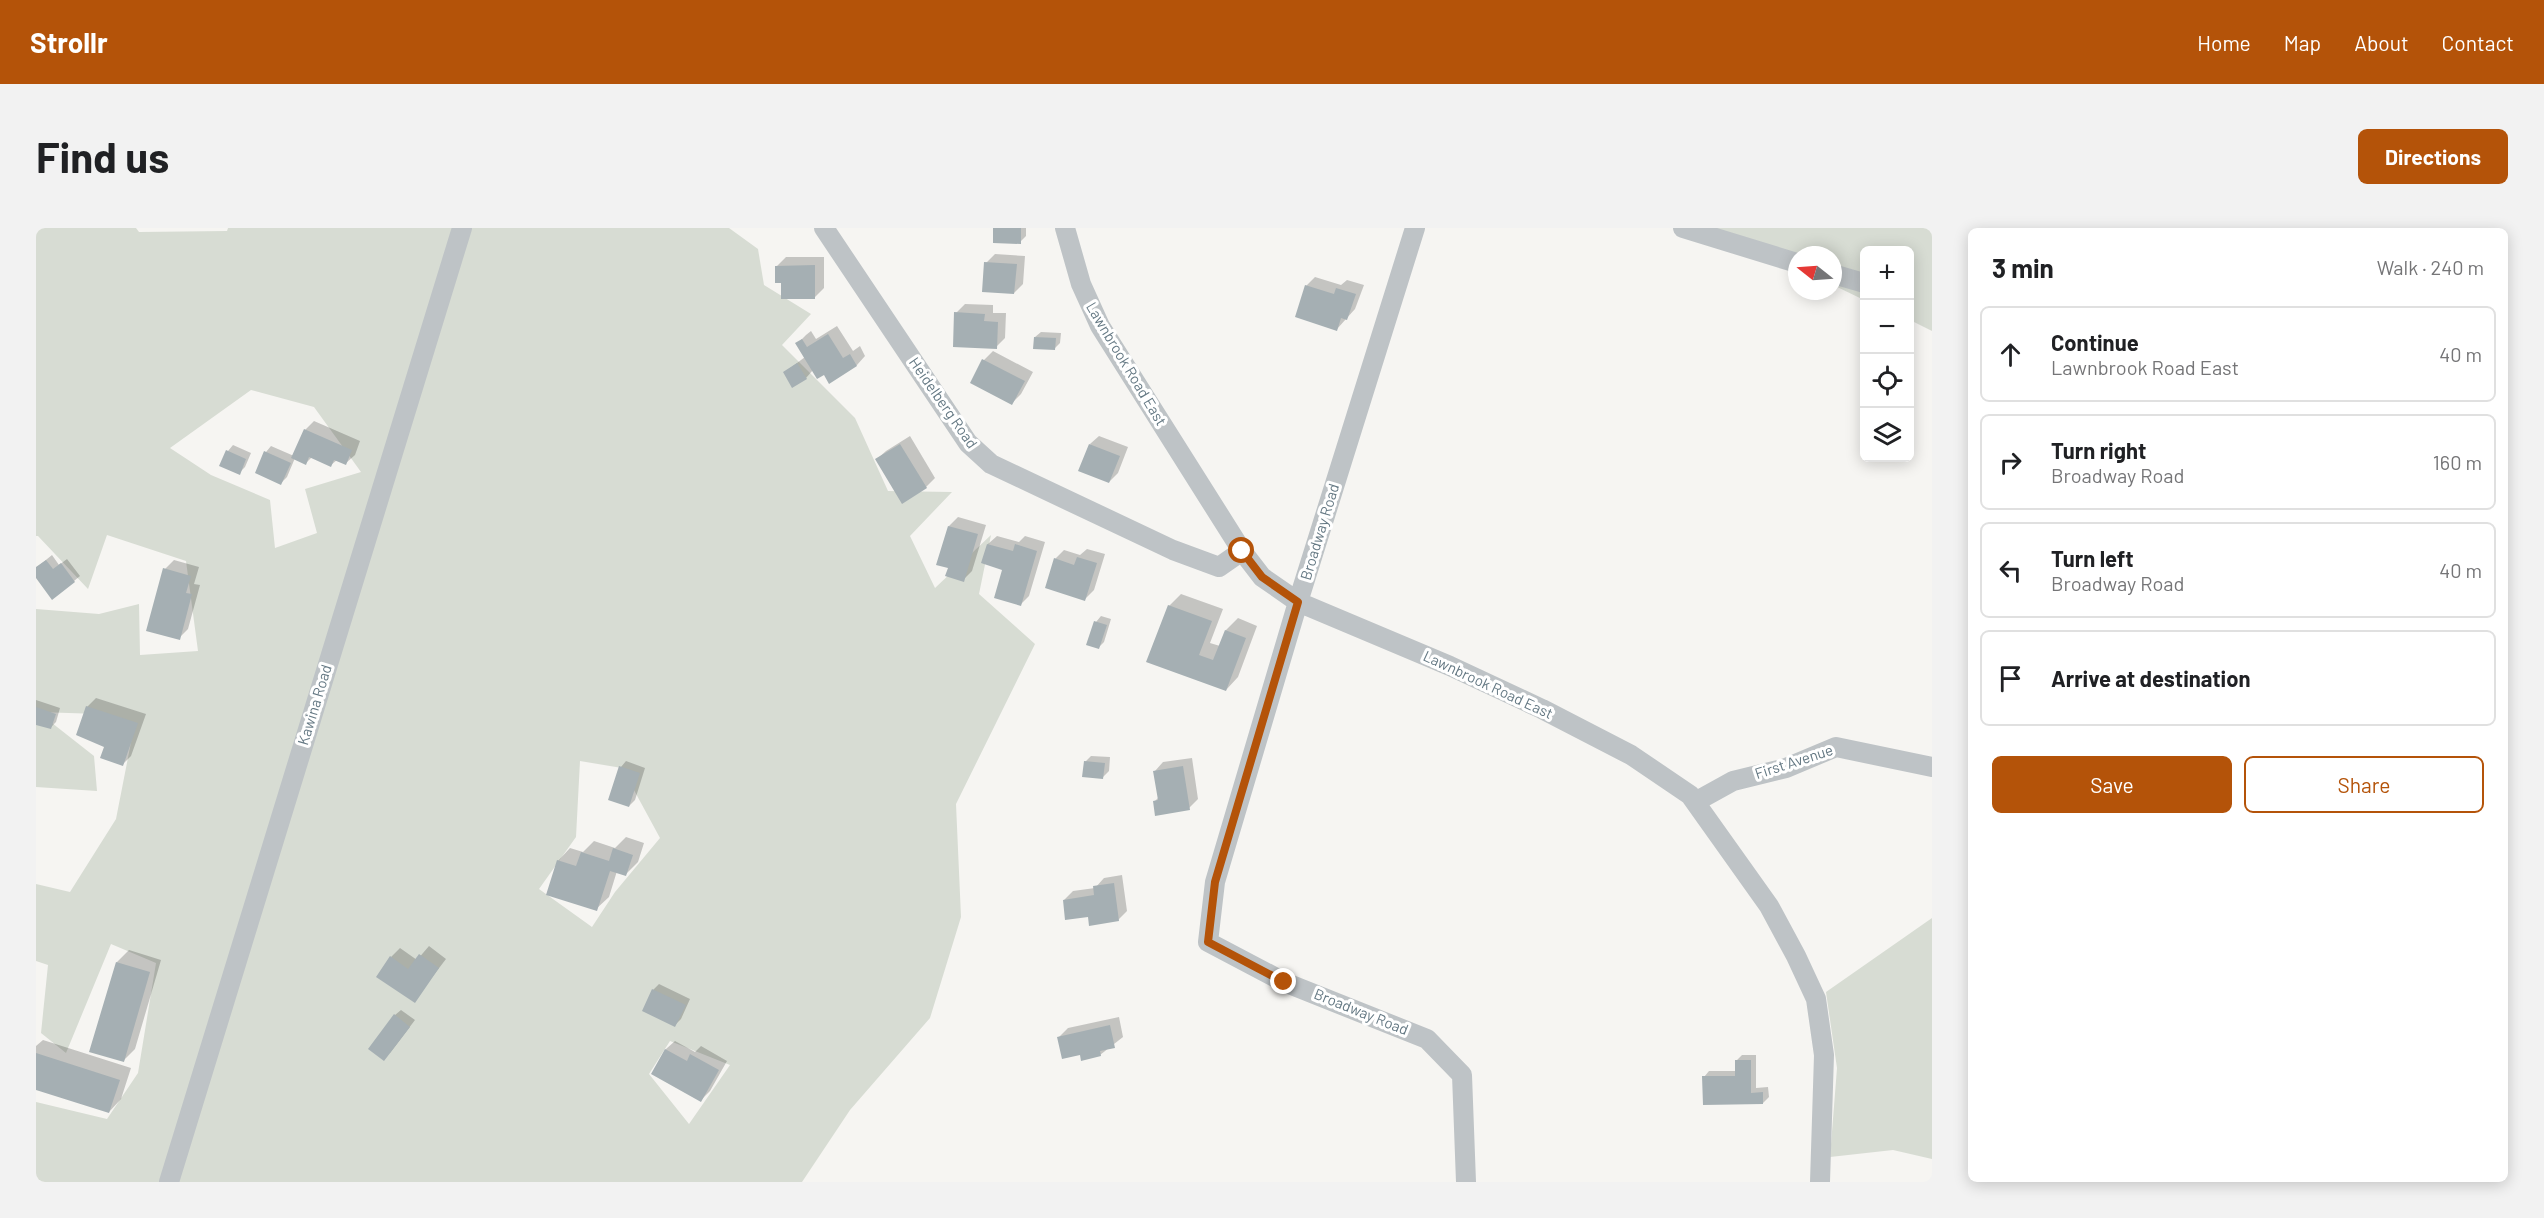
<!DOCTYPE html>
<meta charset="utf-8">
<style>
:root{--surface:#fff;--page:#f2f2f2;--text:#202124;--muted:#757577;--line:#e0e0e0;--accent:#b45309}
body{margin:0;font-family:Barlow,sans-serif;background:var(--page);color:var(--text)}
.controls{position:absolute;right:18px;top:18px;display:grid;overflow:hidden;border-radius:9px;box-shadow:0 3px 15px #0003}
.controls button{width:54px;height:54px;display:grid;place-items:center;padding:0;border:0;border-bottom:2px solid var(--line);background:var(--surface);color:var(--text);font:30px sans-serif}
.compass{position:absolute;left:1752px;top:18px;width:54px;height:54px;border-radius:50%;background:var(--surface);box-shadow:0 3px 15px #0003;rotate:287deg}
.stop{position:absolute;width:18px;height:18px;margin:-14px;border:4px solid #b45309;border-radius:50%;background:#fff}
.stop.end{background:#b45309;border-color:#fff;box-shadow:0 2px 6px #0008}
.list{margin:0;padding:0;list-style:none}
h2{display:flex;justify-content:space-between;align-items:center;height:78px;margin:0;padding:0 24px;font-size:26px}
h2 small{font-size:20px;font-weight:400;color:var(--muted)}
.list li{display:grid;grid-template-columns:39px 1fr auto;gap:18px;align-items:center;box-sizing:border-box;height:96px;margin:0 12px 12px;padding:0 12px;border:2px solid var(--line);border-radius:9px}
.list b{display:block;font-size:22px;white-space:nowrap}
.list p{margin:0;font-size:20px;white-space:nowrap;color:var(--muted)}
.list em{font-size:20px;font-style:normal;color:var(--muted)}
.actions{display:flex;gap:12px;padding:18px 24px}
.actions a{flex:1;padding:14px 0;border:2px solid var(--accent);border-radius:9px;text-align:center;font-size:21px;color:var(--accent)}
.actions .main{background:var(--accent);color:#fff}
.icon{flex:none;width:33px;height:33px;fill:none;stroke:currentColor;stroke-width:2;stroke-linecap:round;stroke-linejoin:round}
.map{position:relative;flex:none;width:1896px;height:954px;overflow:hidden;border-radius:9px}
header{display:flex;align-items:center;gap:36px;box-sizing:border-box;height:84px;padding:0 30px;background:var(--accent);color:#fff}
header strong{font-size:28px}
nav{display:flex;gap:33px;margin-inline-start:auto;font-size:21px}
.intro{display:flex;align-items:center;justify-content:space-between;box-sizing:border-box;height:144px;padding:0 36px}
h1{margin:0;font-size:42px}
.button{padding:15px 27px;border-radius:9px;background:var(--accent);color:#fff;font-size:21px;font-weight:700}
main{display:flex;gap:36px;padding:0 36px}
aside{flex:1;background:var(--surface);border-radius:9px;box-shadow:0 3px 15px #0003}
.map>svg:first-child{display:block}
.green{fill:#d7dcd3;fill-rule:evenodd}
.shadow{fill:#0003}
.building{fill:#a5afb3}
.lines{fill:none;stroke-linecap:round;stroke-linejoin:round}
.minor{stroke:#bec3c6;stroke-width:20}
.route{stroke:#b45309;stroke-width:8}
.labels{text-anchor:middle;stroke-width:6;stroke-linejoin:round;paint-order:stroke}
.street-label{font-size:15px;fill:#647883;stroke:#fff}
</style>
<header>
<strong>Strollr</strong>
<nav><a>Home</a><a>Map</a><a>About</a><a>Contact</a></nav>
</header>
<div class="intro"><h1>Find us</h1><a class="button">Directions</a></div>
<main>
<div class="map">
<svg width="1896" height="954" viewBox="0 0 1896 954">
<rect width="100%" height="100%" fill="#f6f5f2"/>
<path class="green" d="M0 0H100L103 4 191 3 192 0H693L722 21 728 57 775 86 746 117 819 190 852 263 916 264 874 308 899 360 955 307 943 366 999 416 920 576 925 689 894 790 814 882 766 954H0V874L71 891 102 845 120 735 75 716 30 825 5 805 12 737 0 733V656L34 664 80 591 97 504 63 486 2 484 58 528 61 563 0 559V381L63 386 103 376 104 427 162 423 150 333 71 307 52 361 2 308H0ZM215 162 278 179 325 244 269 261 281 305 239 320 234 272 175 247 134 220ZM544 533 586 540 624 610 579 664 556 699 503 661 540 609ZM634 813 694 837 653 896 613 846Z
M1675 0H1896V103L1874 92V22H1828V72L1797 57V27H1761Z
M1896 690V931L1857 922 1794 929 1801 840 1790 764Z"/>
<path class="shadow" d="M959 0H990V8L984 14Z
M959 26 989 28 987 56 978 65 950 35Z
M750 29H788V60L779 69 747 53 741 38Z
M1279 49 1305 57 1311 52 1328 57 1319 81 1301 101 1270 58Z
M929 76 957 77V85H970L969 110 960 119 920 85Z
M801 98 817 123 824 118 829 128 821 137 793 154 788 145 777 142 770 150 749 144 769 129 761 116 770 107 775 103 780 111Z
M1005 104 1025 105 1024 115 1018 121 999 109Z
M957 123 997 144 985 166 976 175 936 154 948 132Z
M278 193 324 213 319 227 310 235 301 232 295 237 276 229 270 235 259 230 251 249 245 255 221 244 230 224 235 218 258 228 269 202Z
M874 208 899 250 890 259 841 231 850 223Z
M1063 208 1092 219 1082 245 1073 254 1054 216Z
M197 217 215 225 209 239 203 245 192 223Z
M922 289 950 297 936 343 927 352 914 339 913 298Z
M961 308 983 314 989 308 1009 314 993 368 984 377 968 341 952 316Z
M1051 321 1069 326 1058 362 1049 371 1019 331 1028 322 1044 327Z
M16 327 23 337 31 331 44 348 38 353 0 348V340Z
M138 332 163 339 158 356 164 357 152 401 143 410 129 341Z
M1145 366 1187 381 1174 415 1184 418 1190 402 1202 390 1221 398 1202 449 1190 462 1112 433 1133 378Z
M1065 388 1075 391 1068 414 1062 420 1060 394Z
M60 470 110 486 95 528 86 537 70 518 51 479Z
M0 472 24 480 20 494 14 500 0 495Z
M1055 528 1074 529 1073 543 1067 549 1049 534Z
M1156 530 1162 571 1153 580 1118 574 1123 569 1119 543 1127 534Z
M590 533 609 540 599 572 593 578 585 539Z
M590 609 608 615 602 634 590 646 581 643 573 669 560 681 522 633 534 620 547 624 558 613 579 620Z
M1086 647 1091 683 1082 692 1053 687 1028 672 1037 663 1059 660 1068 650Z
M393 718 410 731 378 773 355 729 364 720 381 732Z
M93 722 125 732 99 821 87 833 81 734Z
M623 756 654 771 645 791 639 797 617 762Z
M365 782 379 792 354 825 359 787Z
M1083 789 1087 809 1064 827 1045 826 1023 809 1032 800Z
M7 812 95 840 85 871 73 884 0 860V818Z
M639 813 659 824 665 818 691 833 674 863 665 872 617 846 630 821Z
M1706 827H1720V860L1732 859 1733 869 1727 875 1668 849 1673 843H1700V833Z"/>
<path class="building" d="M957 0H985V16L957 15Z
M948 34 981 36 978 66 946 64Z
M779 37V71H745V55H739V38Z
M1269 57 1298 66 1300 60 1320 66 1311 92 1305 90 1301 103 1259 89Z
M918 84 949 86 948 93 962 94 961 121 917 119Z
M792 106 807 130 814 126 821 138 793 156 788 147 781 151 759 115 766 111 771 119Z
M998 109 1020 110 1019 122 997 121Z
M946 131 989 153 976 177 934 155Z
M761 135 771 151 756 160 747 144Z
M268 201 316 222 310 237 298 232 295 239 273 229 270 237 255 230Z
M864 216 891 260 866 276 839 231Z
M1053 216 1084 228 1073 255 1042 243Z
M190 222 210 231 204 247 183 238Z
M228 223 255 235 245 257 219 245Z
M912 298 942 306 928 354 909 348 912 340 900 337Z
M951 316 977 323 979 316 1001 323 985 378 958 370 966 342 945 335Z
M1041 329 1061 335 1049 373 1009 360 1018 330 1038 337Z
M10 332 17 341 25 335 39 354 16 372 0 350V339Z
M127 340 155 348 150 365 156 366 144 412 110 403Z
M1132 377 1176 393 1163 427 1177 432 1189 402 1210 410 1190 463 1110 434Z
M1058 393 1071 397 1063 421 1050 417Z
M50 478 102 495 87 538 64 530 68 519 40 507Z
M0 479 20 486 15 501 0 497Z
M1048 533 1069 535 1067 551 1046 549Z
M583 538 604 545 593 579 572 572Z
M1147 538 1154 582 1119 588 1117 573 1122 572 1117 543Z
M577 620 597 627 590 648 574 643 561 683 510 667 521 632 540 638 545 624 573 633Z
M1078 655 1083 693 1053 698 1052 689 1029 692 1027 672 1058 667 1057 658Z
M383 726 403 740 379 775 340 749 354 728 372 741Z
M80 734 114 744 88 834 53 824Z
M616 761 650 777 639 799 606 783Z
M358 786 374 799 348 833 332 821Z
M1074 797 1079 820 1064 823 1065 828 1045 833 1044 827 1026 831 1021 809Z
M629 821 651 833 654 826 683 842 665 874 615 846Z
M0 825 84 852 73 885 0 862Z
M1699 832H1715V865L1727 864V876L1667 877 1666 848H1699Z"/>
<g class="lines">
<path class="minor" d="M788 0 932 215 955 236 1137 322 1183 339 1206 323
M1029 0 1045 56 1064 98 1206 323 1226 349 1262 374 1414 438 1506 481 1595 527 1654 567 1733 678 1760 728 1780 771 1788 827 1784 954
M1379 0 1262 374 1179 654 1172 714 1248 754 1391 811 1426 847 1430 954
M1647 0 1761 35
M1797 46 1828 55
M1659 574 1697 553 1750 540 1800 519 1896 539
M133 954 426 0"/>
</g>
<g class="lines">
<path class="route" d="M1206 323 1226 349 1262 374 1179 654 1172 714 1248 754"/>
</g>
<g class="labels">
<g class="street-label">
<text transform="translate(1090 136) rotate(59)" y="5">Lawnbrook Road East</text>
<text transform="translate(907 175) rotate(55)" y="5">Heidelberg Road</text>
<text transform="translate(1284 304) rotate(-73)" y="5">Broadway Road</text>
<text transform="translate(1452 457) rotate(25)" y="5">Lawnbrook Road East</text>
<text transform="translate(279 477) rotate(-73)" y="5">Kawina Road</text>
<text transform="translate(1758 534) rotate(-18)" y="5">First Avenue</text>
<text transform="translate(1325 784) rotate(22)" y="5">Broadway Road</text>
</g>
</g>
</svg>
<div class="controls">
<button>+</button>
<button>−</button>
<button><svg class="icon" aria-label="locate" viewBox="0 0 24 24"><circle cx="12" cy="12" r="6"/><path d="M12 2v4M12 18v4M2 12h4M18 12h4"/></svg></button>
<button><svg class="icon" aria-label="layers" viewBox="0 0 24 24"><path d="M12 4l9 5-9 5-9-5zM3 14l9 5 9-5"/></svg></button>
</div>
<svg class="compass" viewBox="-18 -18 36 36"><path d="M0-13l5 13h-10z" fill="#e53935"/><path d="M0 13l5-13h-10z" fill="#757577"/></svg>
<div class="stop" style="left:1206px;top:323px"></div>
<div class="stop end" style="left:1248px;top:754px"></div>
</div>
<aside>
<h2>3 min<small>Walk · 240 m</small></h2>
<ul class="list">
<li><svg class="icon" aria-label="ahead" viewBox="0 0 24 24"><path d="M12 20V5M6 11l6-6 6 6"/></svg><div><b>Continue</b><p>Lawnbrook Road East</p></div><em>40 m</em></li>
<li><svg class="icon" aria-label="right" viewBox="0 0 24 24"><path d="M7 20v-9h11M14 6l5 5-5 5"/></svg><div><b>Turn right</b><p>Broadway Road</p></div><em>160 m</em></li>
<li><svg class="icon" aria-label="left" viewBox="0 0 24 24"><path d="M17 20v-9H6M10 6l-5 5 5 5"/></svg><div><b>Turn left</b><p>Broadway Road</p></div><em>40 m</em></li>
<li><svg class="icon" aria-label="arrive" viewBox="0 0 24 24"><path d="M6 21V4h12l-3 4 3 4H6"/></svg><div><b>Arrive at destination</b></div></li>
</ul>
<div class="actions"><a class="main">Save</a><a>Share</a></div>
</aside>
</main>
